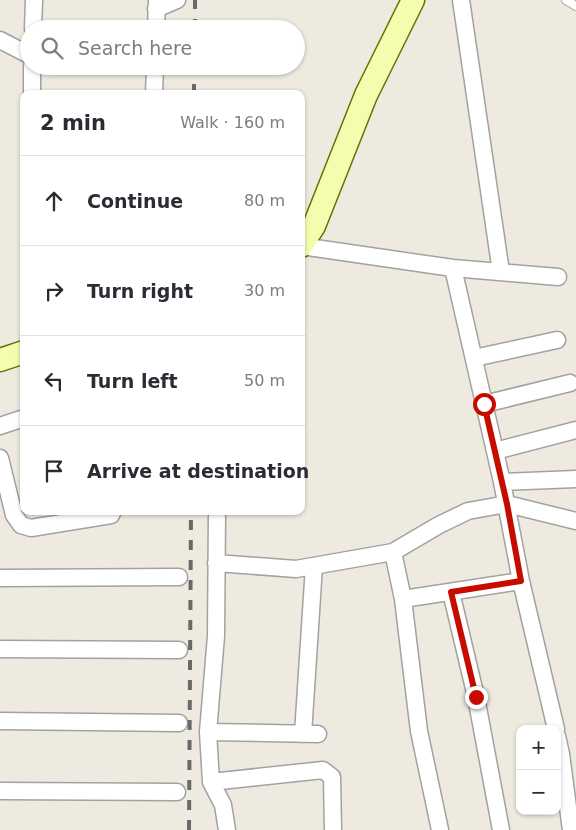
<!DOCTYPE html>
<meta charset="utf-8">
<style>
:root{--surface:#fff;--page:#f7f7f7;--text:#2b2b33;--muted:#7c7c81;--line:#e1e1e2}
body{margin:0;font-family:"DejaVu Sans",sans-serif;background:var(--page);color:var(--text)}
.controls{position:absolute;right:15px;bottom:15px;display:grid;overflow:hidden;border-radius:10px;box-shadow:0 1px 4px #0004}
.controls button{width:45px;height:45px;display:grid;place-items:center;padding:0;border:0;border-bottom:1px solid var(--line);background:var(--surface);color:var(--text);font:25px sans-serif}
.stop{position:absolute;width:15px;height:15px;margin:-11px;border:4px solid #c60c00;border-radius:50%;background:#fff}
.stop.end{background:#c60c00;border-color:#fff;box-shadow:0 1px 5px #0008}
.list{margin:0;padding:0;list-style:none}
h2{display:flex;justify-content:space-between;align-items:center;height:65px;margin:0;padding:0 20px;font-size:21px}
h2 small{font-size:16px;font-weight:400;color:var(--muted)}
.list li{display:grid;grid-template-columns:32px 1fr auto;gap:15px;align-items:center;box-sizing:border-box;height:90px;padding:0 20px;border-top:1px solid var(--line)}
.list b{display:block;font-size:19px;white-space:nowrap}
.list em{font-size:16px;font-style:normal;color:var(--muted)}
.icon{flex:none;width:28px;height:28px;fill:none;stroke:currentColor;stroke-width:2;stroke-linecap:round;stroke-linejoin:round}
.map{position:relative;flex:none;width:576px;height:830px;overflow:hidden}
.search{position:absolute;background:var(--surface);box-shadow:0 1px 4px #0004;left:20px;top:20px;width:285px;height:55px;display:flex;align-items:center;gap:12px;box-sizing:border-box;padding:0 18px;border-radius:28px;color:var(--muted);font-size:19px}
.panel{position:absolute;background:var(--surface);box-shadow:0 1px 4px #0004;left:20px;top:90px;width:285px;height:425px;border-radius:10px}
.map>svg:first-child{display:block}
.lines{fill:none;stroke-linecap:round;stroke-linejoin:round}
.lane-casing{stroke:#a2a2a2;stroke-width:10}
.street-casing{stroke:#a2a2a2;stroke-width:19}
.secondary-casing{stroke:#617400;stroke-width:25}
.lane{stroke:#fff;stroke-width:8}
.street{stroke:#fff;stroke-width:16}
.secondary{stroke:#f4fdae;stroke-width:22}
.rail{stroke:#696969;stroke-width:4;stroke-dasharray:10 10;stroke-linecap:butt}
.route{stroke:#c60c00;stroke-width:6}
</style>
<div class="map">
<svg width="576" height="830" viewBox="0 0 576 830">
<rect width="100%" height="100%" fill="#eeeae0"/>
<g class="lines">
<g class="lane-casing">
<path id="lane" d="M566 0 576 6"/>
</g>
<g class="street-casing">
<path id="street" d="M461 0 501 272
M156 9 177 0
M33 29 34 0
M156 29 157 0
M0 40 29 55
M32 94V66
M154 94 155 66
M301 246 453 268 558 277
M453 268 502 482 521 581 556 729
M474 358 557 340
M484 404 570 383
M0 426 24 418
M495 451 576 430
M0 458 14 515 21 525 31 528 111 515 113 511
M502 482 576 479
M217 511 216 636 208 732 211 782 223 805 227 830
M393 552 403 599 419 731 440 830
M216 563 296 569 393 552 439 525 468 511 507 504 576 521
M0 578 179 577
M451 592 476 697 501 830
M403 599 521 581
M0 649 179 650
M0 721 179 723
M208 732 318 734
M303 734 314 566
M557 736 561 754 571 830
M211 782 323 770 332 777 333 830
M0 791 177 792"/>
</g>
<g class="secondary-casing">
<path id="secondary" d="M301 246 314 226 366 95 413 0
M0 360 24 352"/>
</g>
<use href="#lane" class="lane"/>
<use href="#street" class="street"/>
<use href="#secondary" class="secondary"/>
<path class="rail" d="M195 29V0
M194 94V66
M189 830 191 511"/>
</g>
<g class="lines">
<path class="route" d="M476 697 451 592 521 581 507 504 484 404"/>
</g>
</svg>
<div class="controls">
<button>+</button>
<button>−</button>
</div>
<div class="stop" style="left:484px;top:404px"></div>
<div class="stop end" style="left:476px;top:697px"></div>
<div class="search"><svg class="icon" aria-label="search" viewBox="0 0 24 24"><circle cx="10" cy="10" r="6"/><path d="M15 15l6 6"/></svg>Search here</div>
<section class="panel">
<h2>2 min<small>Walk · 160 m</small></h2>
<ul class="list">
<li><svg class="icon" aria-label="ahead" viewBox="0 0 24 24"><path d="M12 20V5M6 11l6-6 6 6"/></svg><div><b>Continue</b></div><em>80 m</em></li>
<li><svg class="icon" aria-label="right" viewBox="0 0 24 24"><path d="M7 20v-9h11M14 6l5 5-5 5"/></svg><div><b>Turn right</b></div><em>30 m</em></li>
<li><svg class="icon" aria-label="left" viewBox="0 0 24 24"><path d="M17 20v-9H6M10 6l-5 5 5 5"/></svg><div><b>Turn left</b></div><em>50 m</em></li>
<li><svg class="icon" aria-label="arrive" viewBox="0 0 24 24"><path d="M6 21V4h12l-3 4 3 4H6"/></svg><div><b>Arrive at destination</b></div></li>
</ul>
</section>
</div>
